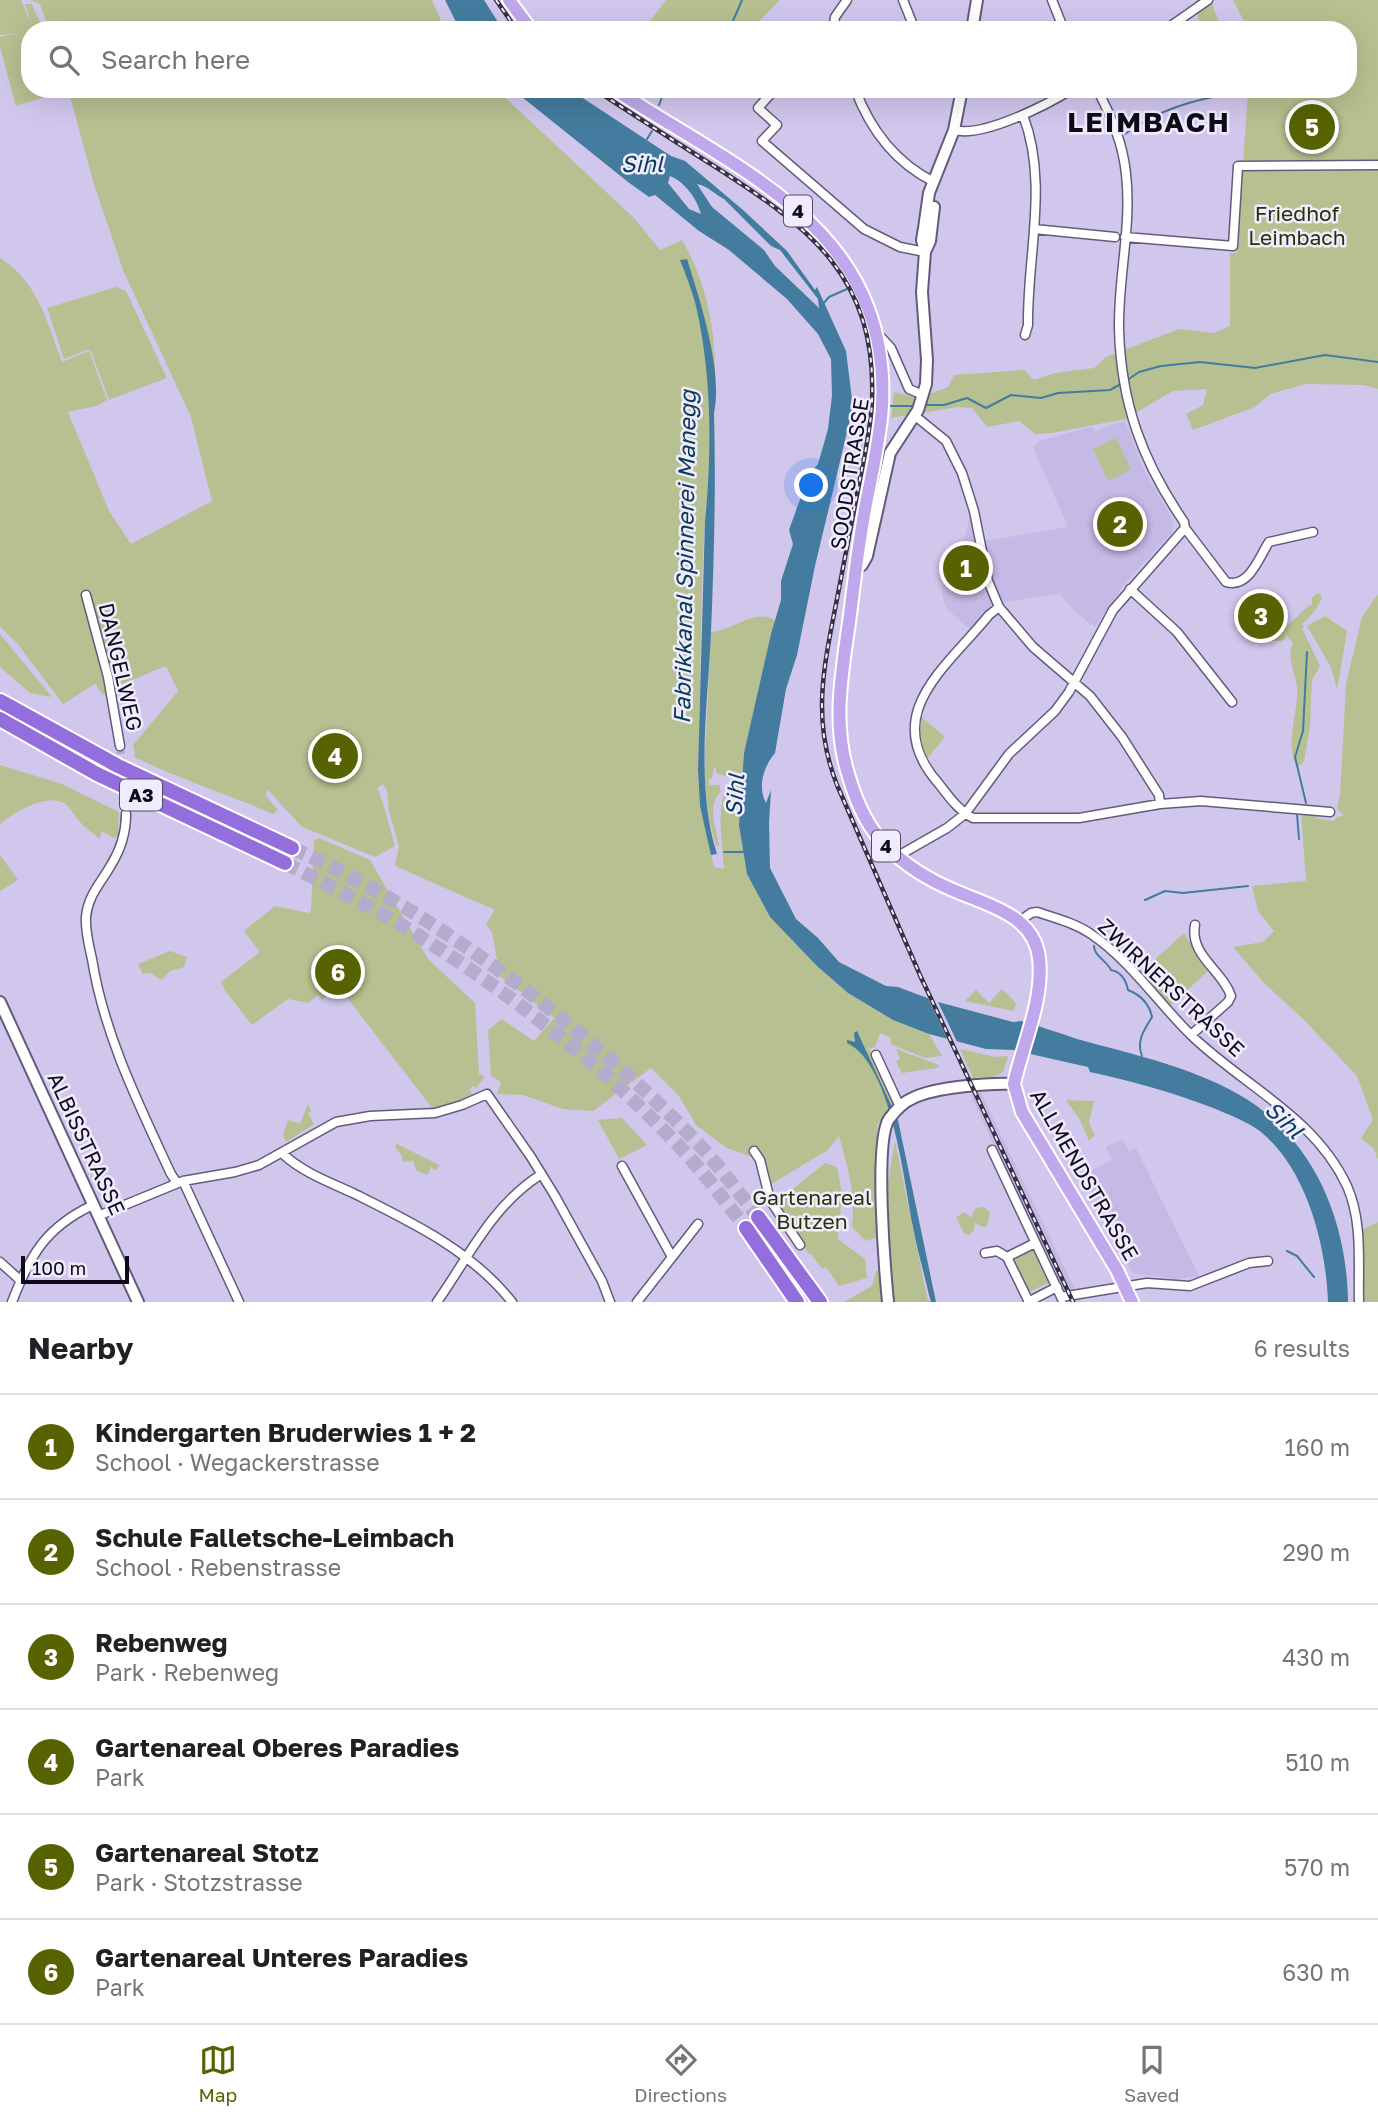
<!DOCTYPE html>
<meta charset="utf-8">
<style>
:root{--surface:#fff;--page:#f6f6f6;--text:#202124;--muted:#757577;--line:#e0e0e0;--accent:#576201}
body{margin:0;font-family:"Golos Text",sans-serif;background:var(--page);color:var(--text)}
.scale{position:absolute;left:21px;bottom:18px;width:108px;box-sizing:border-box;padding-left:7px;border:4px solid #0f0b18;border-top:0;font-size:19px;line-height:24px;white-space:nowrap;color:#0f0b18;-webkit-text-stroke:5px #f0ebff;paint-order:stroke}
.you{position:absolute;left:812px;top:486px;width:24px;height:24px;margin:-18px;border:5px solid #fff;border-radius:50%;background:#1a73e8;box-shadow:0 0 0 10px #1a73e833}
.badge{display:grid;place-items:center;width:46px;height:46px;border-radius:50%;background:var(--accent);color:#fff;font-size:23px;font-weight:700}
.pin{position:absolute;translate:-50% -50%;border:4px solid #fff;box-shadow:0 2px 7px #0006}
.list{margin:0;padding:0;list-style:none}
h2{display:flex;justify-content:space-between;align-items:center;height:91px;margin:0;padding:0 28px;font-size:30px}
h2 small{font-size:23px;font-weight:400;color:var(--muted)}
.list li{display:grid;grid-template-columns:46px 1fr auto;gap:21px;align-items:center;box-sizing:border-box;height:105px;padding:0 28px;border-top:2px solid var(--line)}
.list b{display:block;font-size:26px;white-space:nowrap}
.list p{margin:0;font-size:23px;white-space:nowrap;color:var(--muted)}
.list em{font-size:23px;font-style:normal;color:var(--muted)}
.icon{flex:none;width:38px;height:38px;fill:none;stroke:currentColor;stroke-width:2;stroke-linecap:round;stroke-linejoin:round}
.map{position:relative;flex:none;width:1378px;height:1302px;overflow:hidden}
.search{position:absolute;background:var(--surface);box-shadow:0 7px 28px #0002;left:21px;right:21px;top:21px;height:77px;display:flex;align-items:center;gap:18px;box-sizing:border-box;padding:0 24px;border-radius:28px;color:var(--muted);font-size:26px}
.sheet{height:721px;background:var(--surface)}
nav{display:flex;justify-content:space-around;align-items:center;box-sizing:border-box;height:98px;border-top:2px solid var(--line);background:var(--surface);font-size:19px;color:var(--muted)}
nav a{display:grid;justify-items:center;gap:4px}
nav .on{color:var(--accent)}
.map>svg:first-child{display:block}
.built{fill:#c5b9e5}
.green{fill:#b6c090}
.water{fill:#437c9e;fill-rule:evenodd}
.pier{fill:#d1c7ed}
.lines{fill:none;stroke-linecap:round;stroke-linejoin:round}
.stream{stroke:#437c9e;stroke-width:2}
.street-tunnel{stroke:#b4abcd;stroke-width:8;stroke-dasharray:8 4;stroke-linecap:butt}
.highway-tunnel{stroke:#b4abcd;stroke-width:14;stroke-dasharray:14 7;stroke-linecap:butt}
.street-casing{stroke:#645b7c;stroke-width:11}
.secondary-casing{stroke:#645b7c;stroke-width:14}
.primary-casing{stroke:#fff;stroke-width:16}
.highway-casing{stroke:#fff;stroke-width:18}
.street{stroke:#fff;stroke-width:8}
.secondary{stroke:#fff;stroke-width:10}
.primary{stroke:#bfa8eb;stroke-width:12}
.highway{stroke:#946edd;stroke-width:14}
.rail-casing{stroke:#363143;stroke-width:4.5}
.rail{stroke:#f0ebff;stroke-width:2;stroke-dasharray:5;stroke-linecap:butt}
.labels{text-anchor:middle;stroke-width:5;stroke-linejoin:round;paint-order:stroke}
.shield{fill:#f0ebff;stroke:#524e5d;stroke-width:2}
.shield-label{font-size:19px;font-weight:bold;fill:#0f0b18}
.park-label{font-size:21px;fill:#293001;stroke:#f0ebff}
.street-label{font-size:21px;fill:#0f0b18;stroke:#f0ebff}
.water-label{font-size:23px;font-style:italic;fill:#0a3b54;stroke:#f0ebff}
.district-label{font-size:28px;font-weight:bold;letter-spacing:2px;fill:#0f0b18;stroke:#f0ebff}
</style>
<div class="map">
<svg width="1378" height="1302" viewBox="0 0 1378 1302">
<rect width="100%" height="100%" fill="#d1c7ed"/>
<path class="built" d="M1125 421 1144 470 1173 520 1172 533 1125 583 1095 627 1078 614 1059 594 1004 602 992 581 985 539 991 540 1068 527 1033 447 1040 441 1089 427 1094 428V432L1109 425Z
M973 512 992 603 971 630 948 610 942 597 944 577 962 547 970 516Z
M979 1089 1081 1302H1069L1064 1294 971 1096 970 1090Z
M1122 1139 1129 1151 1136 1148 1199 1276 1175 1279 1133 1273 1082 1175 1112 1160 1106 1147Z"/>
<path class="green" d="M0 0H21L32 25 25 4H32L43 30H30V89H63L65 95 61 92 16 106 0 47V37L17 33 0 35Z
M30 0H432L445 30H49L40 4Z
M666 0H780L751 30H643Z
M1196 0H1212L1214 10 1223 30H1200Z
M1233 0H1378V163H1243L1248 92 1210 96 1209 89H1348V30H1243L1247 27Z
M68 89H496L634 218 660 250 682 240C734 331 711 423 705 520 700 603 701 687 698 770L700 806 714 867 724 869C723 850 714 797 730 787L731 778 716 773V768H714L712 778 709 779V785H719L721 791C706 807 717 829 719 846H716L708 814 704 774 711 632C734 630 754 608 775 620L744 753 739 825 747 874 770 917 817 966 848 993 893 1020 929 1034 942 1056 925 1058 892 1045 890 1037 880 1033 875 1047 869 1049 891 1092 894 1102 877 1125 880 1236 866 1241 852 1227C856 1194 848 1167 839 1136L828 1150 768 1186 761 1160 727 1148 696 1125 679 1096 651 1068 593 1111 563 1109 523 1095 497 1094 501 1082 491 1076 488 1030 502 1019 534 1041 554 1018 500 976 492 932 486 924 495 910 395 866 399 846 389 812 387 791 383 784 377 788 382 800 395 846 375 857 302 827 267 789 266 796 278 810 273 814C227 794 179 779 134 757L135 753 133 745 178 691 166 666 115 687 109 694 103 695 95 684 63 704 17 643 0 627V258C37 280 48 324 62 362L89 351 107 400 96 406 68 412 109 511 131 544 212 501 191 417 123 270 93 181Z
M1378 167V389L1364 385 1306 384 1270 394 1255 407 1193 430 1186 414 1203 405 1207 389 1173 391 1125 419 1052 433 1036 434 1019 421 987 427 972 408 958 407 891 418 894 392 919 398 948 387 954 375 1024 370 1034 380 1055 373 1094 368 1106 357 1179 329 1214 333 1230 326V253H1237L1241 174 1247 168Z
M116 287 126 291 167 378 109 400 90 349 64 359 47 308Z
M1116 438 1131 470 1108 481 1093 449Z
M1318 593 1322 597C1318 608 1311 617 1302 624L1304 627 1302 628 1320 666 1312 680 1310 726 1304 762 1297 767C1284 743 1299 712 1297 686 1295 671 1286 657 1293 643L1285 634 1286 638 1281 641H1271L1247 608 1258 601 1281 630C1293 622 1300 612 1312 604V598Z
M1378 595V1160L1374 1149 1361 1138 1373 1120 1357 1076 1304 1020 1264 983 1233 947 1263 942 1274 931 1258 911 1252 886 1306 881 1301 812H1315V818L1334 821 1337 817 1344 815 1337 809 1340 795 1346 684 1362 617C1369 609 1371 601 1378 595Z
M1325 616 1347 631 1337 690 1331 667 1307 626Z
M0 634 52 697 30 693 0 667Z
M919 715 945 737 926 760 919 740Z
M0 765 62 784 119 812 118 836 114 838 101 831 100 839C93 833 85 828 79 821 74 816 71 808 65 804 47 792 15 812 0 824Z
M319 838 370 860 428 959 475 1003 479 1074 485 1077 476 1088 473 1086 470 1089 472 1094 452 1104 432 1108 339 987 322 1000 318 995 308 1003 288 999 252 1025 226 992 221 982 260 952 244 931 275 906 309 913 311 910 314 841Z
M0 855 18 880 0 891Z
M1184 933 1208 971 1170 1006 1140 973Z
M170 951 187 957 184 967 170 971 162 980 150 973 143 974 138 964Z
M1002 989 1016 1003 1014 1011 965 1001 976 990 989 1003Z
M896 1049 939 1065 938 1068 902 1073 896 1061 900 1059Z
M960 1049 996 1057 1008 1056 1003 1072C992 1080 988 1077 977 1077L974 1080Z
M1066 1100 1094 1101 1089 1123 1095 1135 1089 1141 1080 1120Z
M308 1104 311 1111 308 1113 314 1124 286 1142 283 1135 288 1120 300 1124Z
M622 1118 647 1145 619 1159 598 1120Z
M895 1141 927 1297 930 1302H844L872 1286 876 1271 887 1269 885 1199Z
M397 1144 439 1165 436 1171 431 1167 427 1175 416 1170 413 1161 403 1162 402 1156 395 1147Z
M825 1163 837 1167 842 1193 838 1239 865 1259 867 1278 839 1286 826 1267 822 1269 811 1254H809L774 1204Z
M984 1207 990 1213 987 1226 983 1227 975 1223 974 1230 969 1235 964 1233 956 1217 965 1212 972 1218V1214L976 1208Z
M1378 1222V1302H1363L1362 1230Z
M1033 1250 1049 1283 1028 1292 1013 1260Z"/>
<path class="water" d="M445 0H484L503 30H460Z
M512 89H569L671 156 685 161 743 210 787 251 815 290 817 287 846 351 853 407 815 566 797 655 786 689 775 753C764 766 757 786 766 803L771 790 769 823 770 868 796 919 818 938 839 962 886 986 898 987 938 1002 1013 1022 1021 1021C1040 1026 1059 1033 1077 1039 1135 1055 1197 1068 1248 1100 1316 1144 1347 1223 1348 1302H1328C1326 1245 1307 1170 1261 1132 1246 1121 1230 1115 1213 1108 1172 1092 1132 1081 1090 1072L1088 1067 1013 1050 986 1049 929 1034 893 1020 848 993 817 966 770 917 747 874 739 825 744 753 771 634 781 600V581L793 544 789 530 809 474 818 464 828 429 832 396 831 359 818 334 787 299 729 250 699 231 655 195 649 197 628 182ZM670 176C685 182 697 199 701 214L689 209 668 183ZM697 184C708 186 714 194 724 199L771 246 780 250 818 299 819 308 775 266 764 250 712 207Z
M687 259C700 301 723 369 714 413 716 486 714 560 711 632 708 705 695 785 717 854L711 855 700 806 698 770 705 521C712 450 712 376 696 306 692 291 686 275 680 260Z
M857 1031 898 1120 936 1302H931L929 1295C924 1272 917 1250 913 1227 904 1182 892 1064 847 1043V1040L855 1042 854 1033Z"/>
<path class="pier" d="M926 994 936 998 959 1046 949 1043Z"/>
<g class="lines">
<path class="stream" d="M729 30 742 0
M1348 46 1356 44
M659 105 665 89
M1125 134C1163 105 1211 96 1257 89
M647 139 652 131
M822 305 829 297 847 289
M1126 381 1139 372 1161 366 1200 362 1255 368 1325 355 1378 362
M926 405H944L967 398 986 408 1011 395 1041 398 1058 393 1110 390 1121 384
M887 406H913
M852 407H875
M1306 803 1295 757 1303 731 1307 652
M1297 814 1299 839
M724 852H744
M1145 900 1165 891 1183 893 1248 886
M1094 946C1094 956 1107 961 1111 970 1122 972 1126 980 1128 990 1141 995 1149 1003 1152 1017 1144 1030 1136 1041 1142 1056
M1287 1251 1297 1256 1314 1277"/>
<path class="street-tunnel" d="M120 746 122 770"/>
<path class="highway-tunnel" d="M292 848C401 897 499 965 590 1042 632 1078 675 1117 712 1159 728 1178 743 1198 758 1217
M285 863C326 884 368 905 408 929 505 989 599 1062 678 1145 703 1171 724 1200 746 1228"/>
<g class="street-casing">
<path id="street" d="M903 0 915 30
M1052 0 1064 30
M825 30 834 24 835 17 847 0
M1165 30 1208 0
M775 89 758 108 777 125 762 141 864 229 900 247 925 252
M855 89C870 129 896 163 934 182
M1097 89C1111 116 1123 143 1126 174 1132 226 1118 277 1119 329 1121 403 1142 461 1184 522L1185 528 1226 582C1249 589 1259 557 1269 542L1313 532
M1023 115C1049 183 1027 255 1028 325L1025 335
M954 130C982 138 1047 105 1072 89
M1034 229 1115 237
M1125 237 1233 246 1238 166 1378 165
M877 333 891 348 909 389 923 395
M914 415 946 441 962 473 974 511 988 581 999 607 1033 647 1090 696 1122 737 1159 795 1160 804
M1130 589 1177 632 1232 702
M86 595 108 677 120 746
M999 607 989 615C946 668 878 715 939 784 949 797 959 811 973 818H1079L1160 804 1201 801 1330 812
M126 804V807
M126 814C126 833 121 849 111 865 101 883 88 895 86 917 85 930 89 946 92 959 104 1035 139 1105 171 1174L177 1183
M898 856 947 828 965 814 1009 754 1055 711 1069 692 1113 610 1185 528
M1020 921 1031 913 1037 912C1055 918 1075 923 1091 934 1131 961 1158 1003 1192 1036 1244 1086 1315 1117 1347 1186 1363 1222 1358 1264 1359 1302
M1191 1035 1228 1002 1231 996C1223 971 1189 955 1195 925
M876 1055 900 1107
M992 1150 1062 1299
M754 1151 760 1160 770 1200 800 1245
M283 1154C302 1172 329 1182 353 1193 411 1222 471 1250 512 1302
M622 1166 672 1257
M183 1181 239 1302
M98 1216 183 1181 235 1172 259 1165 336 1122 370 1116 435 1113 462 1105 487 1094 531 1157 555 1196 602 1281 610 1302
M985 1253 997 1251 1007 1257
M0 1262 21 1281
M1061 1297 1147 1283 1190 1286 1249 1263 1268 1261
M12 1302C30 1255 46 1227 93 1205
M437 1302C470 1255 491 1207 540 1175
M637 1302 698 1224
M1028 1302 1057 1287
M1029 1302 1007 1257 1035 1243"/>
</g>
<g class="secondary-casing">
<path id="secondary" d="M972 30 977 0
M926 250 930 241 934 207
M856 569 862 565 867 556 890 453 918 410 926 384 927 360 922 292 925 252 922 240 924 228 929 193 954 130 962 89
M0 1002 138 1302
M888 1302C885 1271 874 1141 889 1119 895 1111 903 1102 913 1098 935 1087 989 1083 1014 1084"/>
</g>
<g class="primary-casing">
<path id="primary" d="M509 0 531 30
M614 89C740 172 891 228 882 406 880 441 871 476 865 509 859 542 855 574 851 607 844 665 830 719 849 777 856 801 868 828 886 846 904 864 929 880 953 890 986 905 1034 914 1039 958 1044 1000 1023 1043 1014 1084L1022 1112 1117 1270 1132 1302"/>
</g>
<g class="highway-casing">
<path id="highway" d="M0 701 118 766 292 848
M0 719 97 774 285 863
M758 1217 820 1302
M746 1228 797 1302"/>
</g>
<use href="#street" class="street"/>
<use href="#secondary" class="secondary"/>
<use href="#primary" class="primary"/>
<use href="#highway" class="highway"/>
<g class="rail-casing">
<path id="rail" d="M496 0 517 30
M594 89C634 115 674 141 714 166 809 227 877 276 872 401 871 427 865 453 860 479 852 519 845 559 837 599 824 666 811 719 837 785L923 982
M919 973 1073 1302"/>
</g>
<use href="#rail" class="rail"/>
</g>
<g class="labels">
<g class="shield">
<rect x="784" y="195.5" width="28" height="31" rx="5"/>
<rect x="120" y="779.5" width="42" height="31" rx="5"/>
<rect x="872" y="830.5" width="28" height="31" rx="5"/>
</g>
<g class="shield-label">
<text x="798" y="218">4</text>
<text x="141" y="802">A3</text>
<text x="886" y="853">4</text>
</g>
<g class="park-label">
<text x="1297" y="221">Friedhof<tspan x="1297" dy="24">Leimbach</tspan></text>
<text x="812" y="1205">Gartenareal<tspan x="812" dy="24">Butzen</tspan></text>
</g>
<g class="street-label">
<text transform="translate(850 474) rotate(-81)" y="7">SOODSTRASSE</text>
<text transform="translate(120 667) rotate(77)" y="7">DANGELWEG</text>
<text transform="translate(1171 988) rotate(43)" y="7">ZWIRNERSTRASSE</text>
<text transform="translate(86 1144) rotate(65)" y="7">ALBISSTRASSE</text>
<text transform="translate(1084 1175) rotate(60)" y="7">ALLMENDSTRASSE</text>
</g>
<g class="water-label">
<text x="642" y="172">Sihl</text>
<text transform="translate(685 557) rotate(-89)" y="8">Fabrikkanal Spinnerei Manegg</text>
<text transform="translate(735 795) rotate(-86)" y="8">Sihl</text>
<text transform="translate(1284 1120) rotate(44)" y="8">Sihl</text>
</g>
<g class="district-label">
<text x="1149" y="132">LEIMBACH</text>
</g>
</g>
</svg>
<div class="scale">100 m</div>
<div class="you"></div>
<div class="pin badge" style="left:966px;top:568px">1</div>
<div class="pin badge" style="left:1120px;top:524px">2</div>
<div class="pin badge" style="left:1261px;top:616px">3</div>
<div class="pin badge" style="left:335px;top:756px">4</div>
<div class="pin badge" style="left:1312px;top:127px">5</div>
<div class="pin badge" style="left:338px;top:972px">6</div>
<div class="search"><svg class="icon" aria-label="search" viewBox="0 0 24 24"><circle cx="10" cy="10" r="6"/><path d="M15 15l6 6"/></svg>Search here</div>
</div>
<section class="sheet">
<h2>Nearby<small>6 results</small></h2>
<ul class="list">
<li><span class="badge">1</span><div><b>Kindergarten Bruderwies 1 + 2</b><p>School · Wegackerstrasse</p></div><em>160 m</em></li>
<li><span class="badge">2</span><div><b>Schule Falletsche-Leimbach</b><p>School · Rebenstrasse</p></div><em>290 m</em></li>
<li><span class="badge">3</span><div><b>Rebenweg</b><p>Park · Rebenweg</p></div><em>430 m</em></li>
<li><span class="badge">4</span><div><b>Gartenareal Oberes Paradies</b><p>Park</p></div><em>510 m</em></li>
<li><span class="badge">5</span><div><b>Gartenareal Stotz</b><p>Park · Stotzstrasse</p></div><em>570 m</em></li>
<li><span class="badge">6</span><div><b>Gartenareal Unteres Paradies</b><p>Park</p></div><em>630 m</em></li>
</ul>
</section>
<nav>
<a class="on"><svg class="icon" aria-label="map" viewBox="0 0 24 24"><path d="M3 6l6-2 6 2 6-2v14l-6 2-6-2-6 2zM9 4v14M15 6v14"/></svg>Map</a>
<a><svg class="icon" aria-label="directions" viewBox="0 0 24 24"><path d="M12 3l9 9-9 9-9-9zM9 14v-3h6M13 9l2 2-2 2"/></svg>Directions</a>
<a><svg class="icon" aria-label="saved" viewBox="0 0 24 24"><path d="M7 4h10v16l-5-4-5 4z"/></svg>Saved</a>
</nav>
